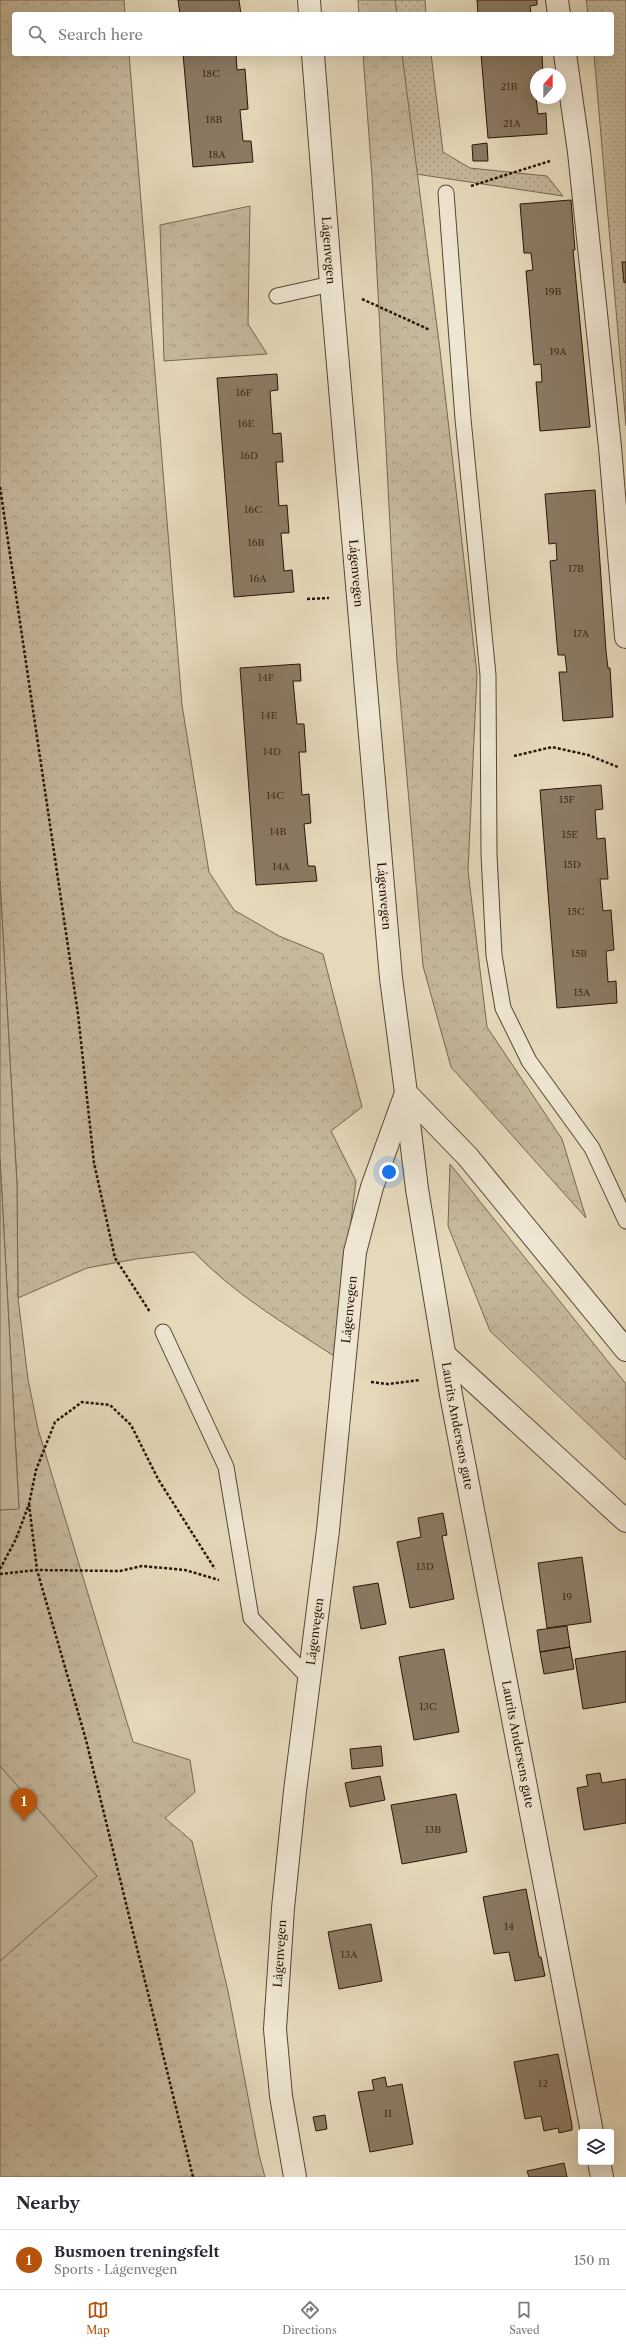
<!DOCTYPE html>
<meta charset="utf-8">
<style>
:root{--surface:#fff;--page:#f2f2f3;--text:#2b2b33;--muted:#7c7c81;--line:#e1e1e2;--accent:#b45309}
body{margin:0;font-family:"Libre Caslon Text",serif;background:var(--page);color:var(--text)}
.controls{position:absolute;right:12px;bottom:12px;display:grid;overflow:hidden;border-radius:4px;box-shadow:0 4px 16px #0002}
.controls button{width:36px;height:36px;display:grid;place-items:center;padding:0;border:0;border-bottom:1px solid var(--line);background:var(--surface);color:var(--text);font:20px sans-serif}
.compass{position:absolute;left:530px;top:68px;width:36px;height:36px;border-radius:50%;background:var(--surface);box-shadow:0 4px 16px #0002;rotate:21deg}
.you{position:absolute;left:389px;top:1172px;width:14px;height:14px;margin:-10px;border:3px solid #fff;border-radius:50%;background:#1a73e8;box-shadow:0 0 0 6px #1a73e833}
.badge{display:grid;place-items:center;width:26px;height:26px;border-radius:50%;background:var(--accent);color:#fff;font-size:13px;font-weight:700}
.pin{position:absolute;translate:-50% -33px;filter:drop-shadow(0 1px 2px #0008)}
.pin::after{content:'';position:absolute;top:21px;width:14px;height:12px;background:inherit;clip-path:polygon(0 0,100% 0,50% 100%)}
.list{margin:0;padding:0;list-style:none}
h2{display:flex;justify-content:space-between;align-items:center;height:52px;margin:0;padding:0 16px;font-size:17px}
h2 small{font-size:13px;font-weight:400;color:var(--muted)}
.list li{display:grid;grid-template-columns:26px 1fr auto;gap:12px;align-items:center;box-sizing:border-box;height:60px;padding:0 16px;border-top:1px solid var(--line)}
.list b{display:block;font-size:15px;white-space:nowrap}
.list p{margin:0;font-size:13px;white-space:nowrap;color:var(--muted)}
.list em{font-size:13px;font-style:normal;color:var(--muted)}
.icon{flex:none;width:22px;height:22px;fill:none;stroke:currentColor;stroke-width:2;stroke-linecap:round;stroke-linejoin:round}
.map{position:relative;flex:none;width:626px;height:2177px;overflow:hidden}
.search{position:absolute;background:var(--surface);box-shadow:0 4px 16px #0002;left:12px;right:12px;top:12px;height:44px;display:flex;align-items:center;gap:10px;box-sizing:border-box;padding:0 14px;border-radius:4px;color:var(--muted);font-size:15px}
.sheet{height:112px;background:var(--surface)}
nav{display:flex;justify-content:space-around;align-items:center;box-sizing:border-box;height:56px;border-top:1px solid var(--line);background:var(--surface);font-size:11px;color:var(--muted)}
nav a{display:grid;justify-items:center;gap:2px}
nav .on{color:var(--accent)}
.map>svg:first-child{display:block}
.grass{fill:url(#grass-dots);stroke:#786652}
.forest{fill:url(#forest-crowns);stroke:#786652}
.park{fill:url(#park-tufts);stroke:#786652}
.pitch{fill:#c5b89c;stroke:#786652}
.building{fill:#8b7a64;stroke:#2a1407}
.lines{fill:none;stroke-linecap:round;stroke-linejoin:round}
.lane-casing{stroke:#594534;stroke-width:17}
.street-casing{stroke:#594534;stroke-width:24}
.path{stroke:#2a1407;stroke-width:2.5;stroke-dasharray:3 2;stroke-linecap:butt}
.lane{stroke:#eee6d2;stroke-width:15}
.street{stroke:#eee6d2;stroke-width:22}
.labels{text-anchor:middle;stroke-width:3;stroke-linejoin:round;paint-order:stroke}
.number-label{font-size:10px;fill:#422e1e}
.street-label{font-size:12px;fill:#2a1407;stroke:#eee6d2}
</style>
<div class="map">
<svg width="626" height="2177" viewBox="0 0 626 2177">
<defs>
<pattern id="grass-dots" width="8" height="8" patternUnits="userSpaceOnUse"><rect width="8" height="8" fill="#c5b89c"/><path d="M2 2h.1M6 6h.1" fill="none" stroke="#a99d85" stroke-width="1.8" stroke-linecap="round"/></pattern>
<pattern id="forest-crowns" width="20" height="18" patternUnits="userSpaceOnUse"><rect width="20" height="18" fill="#c5b89c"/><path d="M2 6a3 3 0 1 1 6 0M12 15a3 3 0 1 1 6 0" fill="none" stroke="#a99d85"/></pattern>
<pattern id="park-tufts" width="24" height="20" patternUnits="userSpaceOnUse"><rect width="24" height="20" fill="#c5b89c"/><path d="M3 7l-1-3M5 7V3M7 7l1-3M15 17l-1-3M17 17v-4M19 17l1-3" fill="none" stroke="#a99d85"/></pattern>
</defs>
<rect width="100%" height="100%" fill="#e5d9ba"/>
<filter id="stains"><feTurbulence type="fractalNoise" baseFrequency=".005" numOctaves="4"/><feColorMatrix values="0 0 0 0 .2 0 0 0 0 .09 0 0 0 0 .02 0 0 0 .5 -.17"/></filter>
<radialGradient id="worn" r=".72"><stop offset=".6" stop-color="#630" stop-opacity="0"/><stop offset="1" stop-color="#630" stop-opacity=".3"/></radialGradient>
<path class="grass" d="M377 0H425L426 14H378Z
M586 0H626V426L594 54H612V14H588Z
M381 54H431L443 152 470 168 547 176 563 196 389 170Z"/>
<path class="forest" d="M0 0H124L125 14H14V54H129L182 705 209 872 234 910 279 936 323 954 362 1107 331 1131 356 1181 334 1356C285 1324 234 1294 194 1252L136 1259 87 1268 18 1298 17 1184 0 881Z
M358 0H395L397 14H359Z
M363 54H402L440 350 477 674 468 871 487 1027 562 1139 586 1218 451 1067 423 966 397 661 372 177Z
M450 1164 626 1384V1460L490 1331 448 1226Z"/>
<path class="park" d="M250 206 248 324 267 354 164 361 160 225Z
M0 881 17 1184 18 1298 28 1379 38 1429 133 1742 190 1760 195 1792 165 1818 192 1841 228 1991 259 2155 265 2177H0V1510L19 1508 0 1159Z"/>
<path class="pitch" d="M0 1159 19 1509 0 1510Z
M0 1766 97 1876 0 1961Z"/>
<path class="building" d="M178 0H239L241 14H180Z
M477 0H537V5L530 6 531 14H478Z
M183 54H236L237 70 245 69 248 109 240 110 243 141H251L253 162 193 167Z
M481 54H542L543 74H536V98L538 114 546 113 547 134 488 138Z
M487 143 488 161H473L472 145Z
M571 200 575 250H573L590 427 540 431 536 382H542L541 364 534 365 526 271 533 270 531 253H524L520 204Z
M622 262H626V282L624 283Z
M277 374 278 390 270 391 273 434 281 433 283 462H276L279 506 287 505 289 533H281L284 571 292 570 294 592 234 597 217 378Z
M595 490 606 651 608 668H610L613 717 563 721 559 672H567L565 655H558L550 561 557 560 556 543 549 544 545 494Z
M300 664 301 681H293L297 724H304L306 752H299L302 795 309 794 311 823 304 824 308 866H315L317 881 256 885 240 668Z
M601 785 603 809 595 810 597 839 605 838 608 879H600L603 911 611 910 614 950 606 951 608 982 616 981 617 1003 557 1008 540 790Z
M443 1513 447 1535 442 1536 454 1599 410 1608 397 1542 421 1537 418 1518Z
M582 1557 591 1622 547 1628 538 1563Z
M378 1583 386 1624 361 1629 353 1587Z
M567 1626 570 1647 540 1652 537 1630Z
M570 1647 574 1669 544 1674 540 1652Z
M444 1649 459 1732 414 1740 399 1657Z
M626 1651V1702L583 1709 575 1659Z
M381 1746 383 1766 352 1769 350 1749Z
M600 1773 602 1783 626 1779V1823L584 1830 577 1788 588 1786 586 1775Z
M380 1776 385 1800 350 1807 345 1783Z
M456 1794 467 1852 402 1864 391 1805Z
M526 1889 539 1957H541L545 1976 515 1981 509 1952 494 1954 483 1897Z
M371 1924 382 1981 339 1989 328 1932Z
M558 2054 572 2125V2130L559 2133 558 2128 544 2131 541 2116 525 2119 514 2062Z
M385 2077 387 2087 402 2084 413 2144 370 2152 358 2092 374 2090 372 2080Z
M325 2115 327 2129 316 2131 313 2117Z
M564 2163 567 2177H529L527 2171Z"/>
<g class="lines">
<g class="lane-casing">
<path id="lane" d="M446 193 463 419 488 675 489 854 494 955 503 1008 529 1061 592 1148 626 1221
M277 296 331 284
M163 1332 226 1467 251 1618 309 1678"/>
</g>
<g class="street-casing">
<g id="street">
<path d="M309 0 310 14"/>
<path d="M557 0 559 14"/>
<path id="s1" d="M313 54 331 284 391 978 406 1093 468 1157 626 1350"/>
<path d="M565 54 579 152 610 447 626 637"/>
<path id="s2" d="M406 1098 417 1189 451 1395 592 2132"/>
<path d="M445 1355 626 1521"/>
<path d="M599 2162 602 2177"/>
<path id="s3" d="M295 2177 281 2096 275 2029 283 1908 295 1791 328 1530 355 1252 372 1187 406 1093"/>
</g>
</g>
<path class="path" d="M471 186 550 161
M362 299 430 330
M0 487 78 1014 94 1163 115 1258 150 1312
M307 599 329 598
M514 756 552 747 588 755 618 767
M371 1382 388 1384 420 1380
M29 1504 37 1570 86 1740 193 2177
M0 1569 16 1539 29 1504 36 1470 55 1422 82 1402 110 1405 131 1425 158 1479 215 1569
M0 1574 37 1570 120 1571 142 1566 185 1570 219 1580"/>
<use href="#lane" class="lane"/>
<use href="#street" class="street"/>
</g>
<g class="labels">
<g class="number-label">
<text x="211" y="77">18C</text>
<text x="509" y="90">21B</text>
<text x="214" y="123">18B</text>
<text x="512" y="127">21A</text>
<text x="217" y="158">18A</text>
<text x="553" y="295">19B</text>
<text x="558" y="355">19A</text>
<text x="244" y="396">16F</text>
<text x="246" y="427">16E</text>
<text x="249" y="459">16D</text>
<text x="253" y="513">16C</text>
<text x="256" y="546">16B</text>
<text x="576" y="572">17B</text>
<text x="258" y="582">16A</text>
<text x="581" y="637">17A</text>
<text x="266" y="681">14F</text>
<text x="269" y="719">14E</text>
<text x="272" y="755">14D</text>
<text x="275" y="799">14C</text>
<text x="567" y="803">15F</text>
<text x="278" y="835">14B</text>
<text x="570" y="838">15E</text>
<text x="572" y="868">15D</text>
<text x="281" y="870">14A</text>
<text x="576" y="915">15C</text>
<text x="579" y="957">15B</text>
<text x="582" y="996">15A</text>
<text x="425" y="1570">13D</text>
<text x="567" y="1600">19</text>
<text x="428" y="1710">13C</text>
<text x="433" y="1833">13B</text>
<text x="509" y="1930">14</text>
<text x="349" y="1958">13A</text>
<text x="543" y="2087">12</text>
<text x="388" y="2117">11</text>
</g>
<g class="street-label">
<text dy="4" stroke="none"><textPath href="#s1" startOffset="197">Lågenvegen</textPath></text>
<text dy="4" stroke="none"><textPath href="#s1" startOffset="521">Lågenvegen</textPath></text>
<text dy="4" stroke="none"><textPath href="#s1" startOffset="845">Lågenvegen</textPath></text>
<text dy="4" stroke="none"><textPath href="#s3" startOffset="873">Lågenvegen</textPath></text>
<text dy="4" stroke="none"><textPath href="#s2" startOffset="332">Laurits Andersens gate</textPath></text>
<text dy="4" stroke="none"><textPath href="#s3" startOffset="549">Lågenvegen</textPath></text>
<text dy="4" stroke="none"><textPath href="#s2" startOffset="656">Laurits Andersens gate</textPath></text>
<text dy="4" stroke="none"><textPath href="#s3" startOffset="225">Lågenvegen</textPath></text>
</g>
</g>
<rect width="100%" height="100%" filter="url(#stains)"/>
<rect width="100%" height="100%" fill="url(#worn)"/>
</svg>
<div class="controls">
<button><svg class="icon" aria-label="layers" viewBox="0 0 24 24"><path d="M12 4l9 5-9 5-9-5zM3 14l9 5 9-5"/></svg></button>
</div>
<svg class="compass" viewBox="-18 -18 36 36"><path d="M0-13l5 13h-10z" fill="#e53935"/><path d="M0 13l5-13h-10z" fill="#7c7c81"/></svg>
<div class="you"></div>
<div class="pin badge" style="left:24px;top:1821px">1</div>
<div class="search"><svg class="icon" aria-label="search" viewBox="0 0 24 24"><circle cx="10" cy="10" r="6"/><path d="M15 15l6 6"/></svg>Search here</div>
</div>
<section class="sheet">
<h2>Nearby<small></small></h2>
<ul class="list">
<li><span class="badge">1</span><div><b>Busmoen treningsfelt</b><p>Sports · Lågenvegen</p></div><em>150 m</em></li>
</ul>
</section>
<nav>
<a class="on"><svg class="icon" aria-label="map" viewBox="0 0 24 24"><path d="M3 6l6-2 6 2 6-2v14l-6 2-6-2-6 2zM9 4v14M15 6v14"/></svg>Map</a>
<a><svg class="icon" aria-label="directions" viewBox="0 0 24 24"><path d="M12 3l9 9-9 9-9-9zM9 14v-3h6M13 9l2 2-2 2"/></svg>Directions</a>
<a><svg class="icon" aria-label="saved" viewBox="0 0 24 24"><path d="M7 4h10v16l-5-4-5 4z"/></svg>Saved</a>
</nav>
